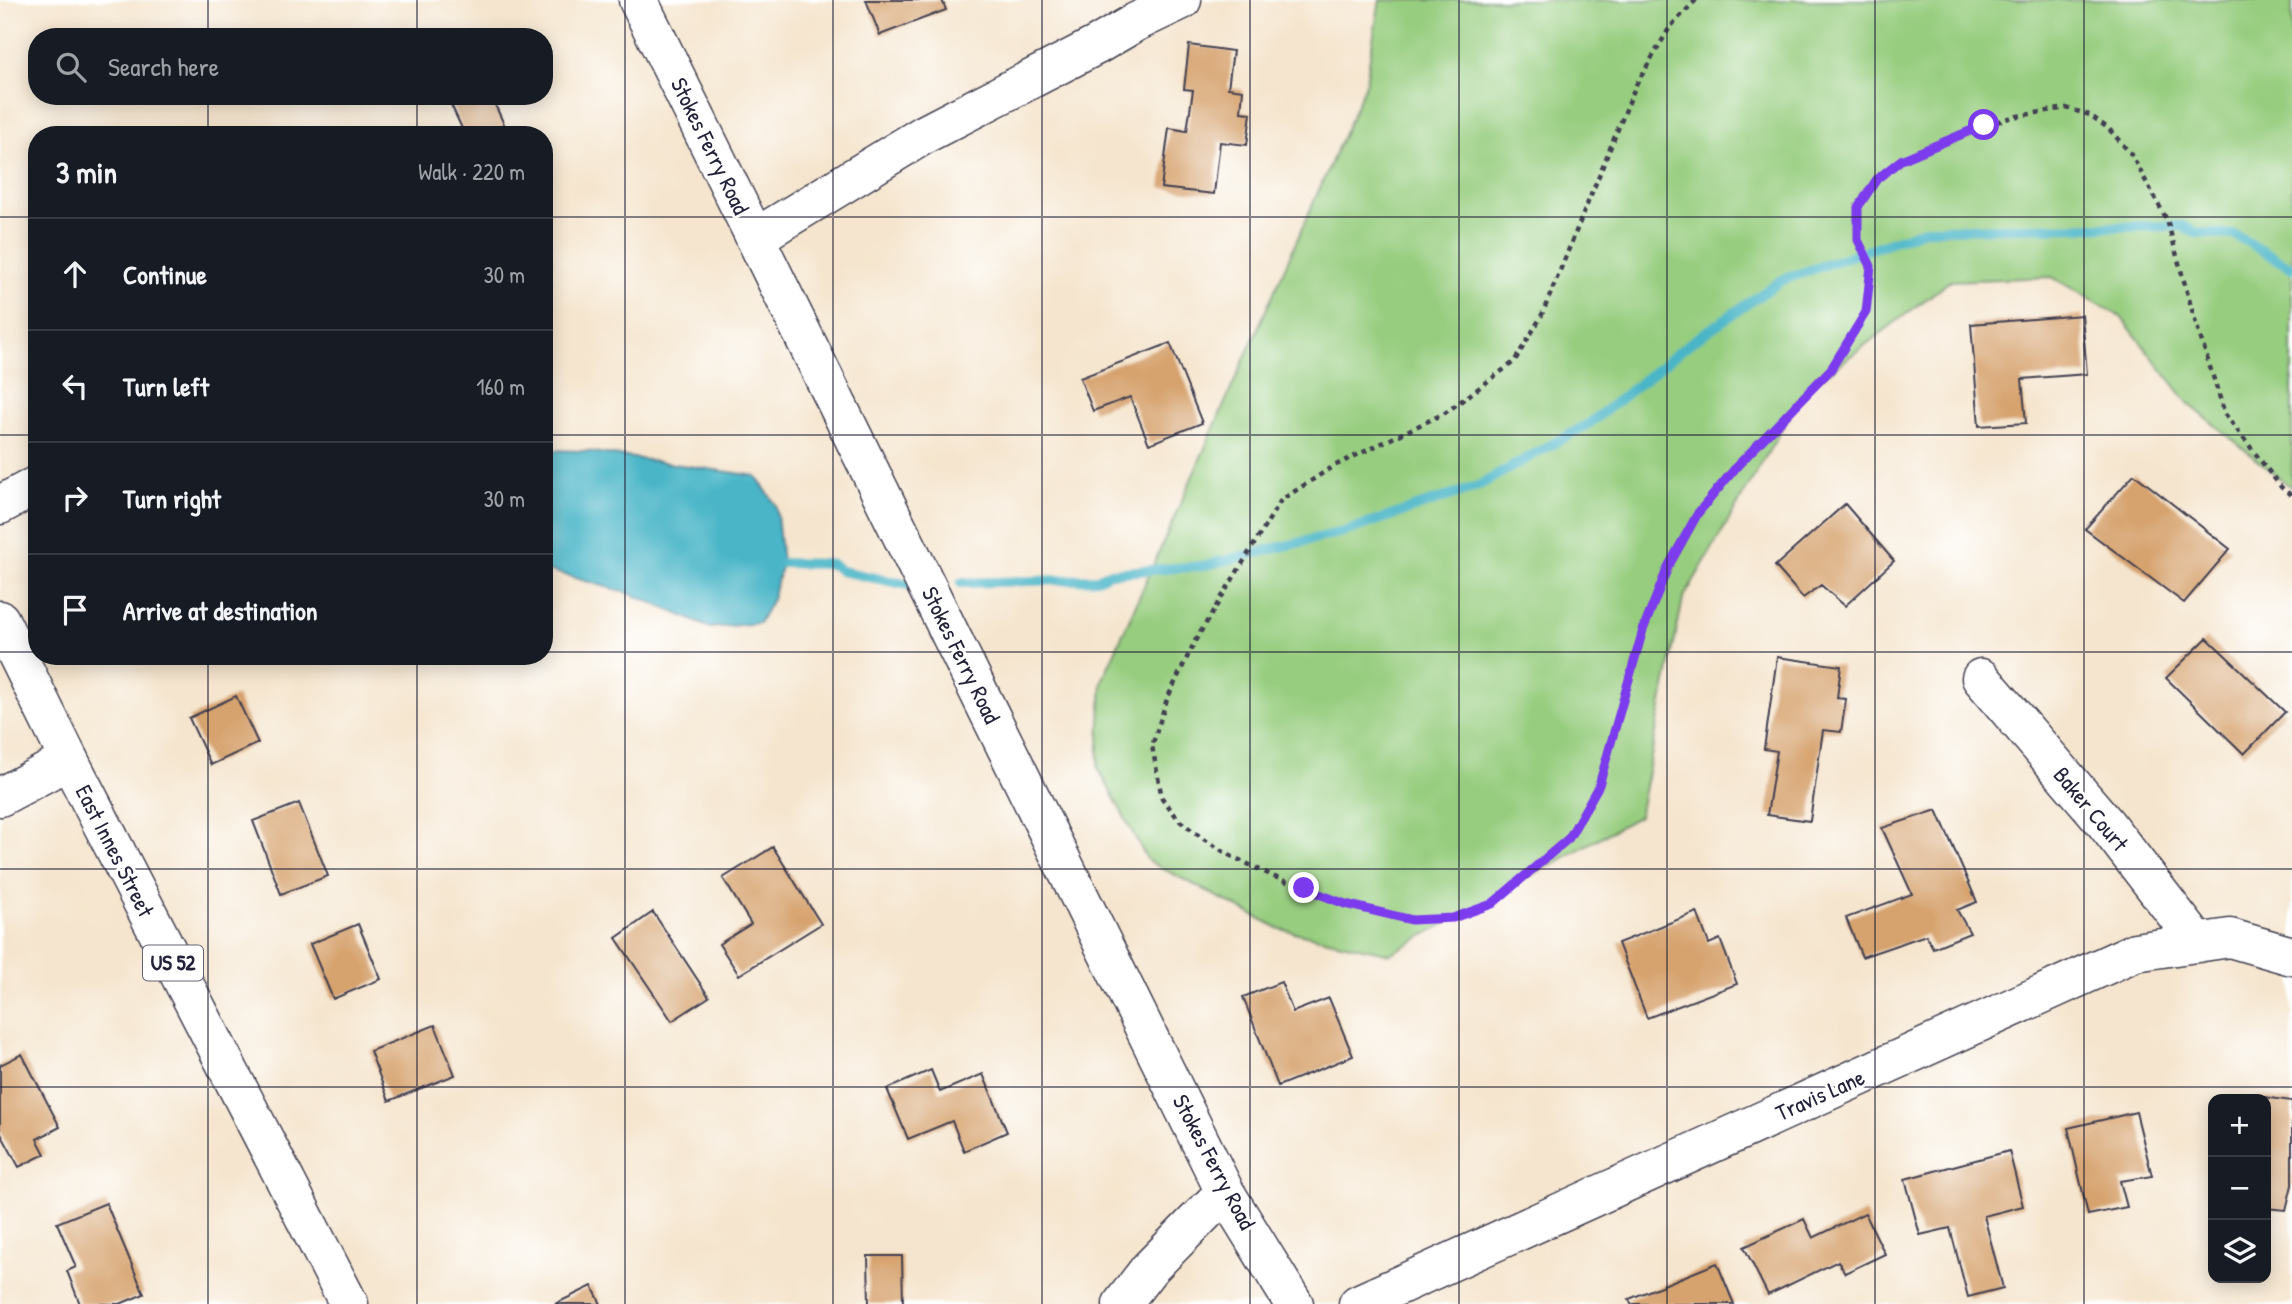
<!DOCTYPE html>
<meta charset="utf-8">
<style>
:root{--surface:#171b24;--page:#20242c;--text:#f1f3f6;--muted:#9ea1a6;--line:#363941}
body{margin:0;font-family:"Patrick Hand",sans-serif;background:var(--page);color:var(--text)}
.controls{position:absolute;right:21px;bottom:21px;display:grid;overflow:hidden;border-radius:14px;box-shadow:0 4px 18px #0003}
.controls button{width:63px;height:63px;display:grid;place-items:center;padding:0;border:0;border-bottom:2px solid var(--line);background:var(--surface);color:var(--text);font:35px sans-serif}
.stop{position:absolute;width:21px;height:21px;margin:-16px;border:5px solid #7c3aed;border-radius:50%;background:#fff}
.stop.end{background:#7c3aed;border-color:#fff;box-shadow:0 2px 7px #0008}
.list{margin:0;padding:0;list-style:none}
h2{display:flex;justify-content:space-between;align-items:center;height:91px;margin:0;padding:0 28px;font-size:30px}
h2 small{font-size:23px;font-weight:400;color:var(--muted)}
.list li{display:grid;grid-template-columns:46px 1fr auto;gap:21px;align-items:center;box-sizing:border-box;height:112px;padding:0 28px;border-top:2px solid var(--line)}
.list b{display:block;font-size:26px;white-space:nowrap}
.list em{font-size:23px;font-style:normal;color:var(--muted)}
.icon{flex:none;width:38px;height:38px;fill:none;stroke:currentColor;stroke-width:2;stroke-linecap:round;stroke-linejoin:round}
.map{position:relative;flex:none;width:2292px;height:1304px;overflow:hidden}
.search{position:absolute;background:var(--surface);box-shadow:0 4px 18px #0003;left:28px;top:28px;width:525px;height:77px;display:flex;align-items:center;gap:18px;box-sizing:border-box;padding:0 24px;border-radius:28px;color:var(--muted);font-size:26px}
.panel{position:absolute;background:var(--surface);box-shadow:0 4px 18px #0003;left:28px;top:126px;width:525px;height:539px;border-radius:28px}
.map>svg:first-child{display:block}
.green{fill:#97cd7f;stroke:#5c785d;stroke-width:2}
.water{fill:#4ab5c7;stroke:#366c81;stroke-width:2}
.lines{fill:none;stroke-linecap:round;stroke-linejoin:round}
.stream{stroke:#4ab5c7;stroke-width:10}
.building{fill:#d6a26d}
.minor-casing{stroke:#423f51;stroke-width:41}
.major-casing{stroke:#423f51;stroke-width:41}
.path{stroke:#423f51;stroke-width:4.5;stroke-dasharray:5 5;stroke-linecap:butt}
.minor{stroke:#fff;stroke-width:38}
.major{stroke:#fff;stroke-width:38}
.route{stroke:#7c3aed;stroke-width:9}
.grid{fill:none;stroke:#22223b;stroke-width:2;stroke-opacity:0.55}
.labels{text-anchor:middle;stroke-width:6;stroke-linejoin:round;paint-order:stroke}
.shield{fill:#fff;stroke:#646476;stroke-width:2}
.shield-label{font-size:21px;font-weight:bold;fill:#22223b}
.street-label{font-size:23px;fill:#22223b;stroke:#fff}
</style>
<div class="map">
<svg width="2292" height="1304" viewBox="0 0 2292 1304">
<rect width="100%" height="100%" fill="#fff"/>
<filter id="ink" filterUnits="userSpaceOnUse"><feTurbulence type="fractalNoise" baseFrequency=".0143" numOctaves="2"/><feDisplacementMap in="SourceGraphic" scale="14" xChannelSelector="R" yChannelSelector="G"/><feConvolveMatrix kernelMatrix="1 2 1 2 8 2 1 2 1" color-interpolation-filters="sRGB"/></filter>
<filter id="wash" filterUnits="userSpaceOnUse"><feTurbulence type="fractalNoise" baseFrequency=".00686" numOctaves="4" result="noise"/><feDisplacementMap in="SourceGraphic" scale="28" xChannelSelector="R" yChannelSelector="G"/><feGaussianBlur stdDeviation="1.57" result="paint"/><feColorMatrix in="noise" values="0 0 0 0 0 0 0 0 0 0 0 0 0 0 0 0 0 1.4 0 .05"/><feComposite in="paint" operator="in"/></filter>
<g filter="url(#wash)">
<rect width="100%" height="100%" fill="#f5e5ce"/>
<path class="green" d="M1380 0H2292V488L2189 404 2121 317 2052 277 1950 281 1803 392 1683 599 1639 816 1390 954 1280 929 1148 861 1098 768 1102 681 1365 86Z"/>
<path class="water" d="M544 450 586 451 756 476 776 505 782 563 772 599 759 623 710 628 634 595 544 569Z"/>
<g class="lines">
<path class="stream" d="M771 560 782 563 832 564 841 571 909 585
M961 583 1097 579 1110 573 1202 566 1347 531 1478 486 1590 423 1690 343 1782 280 1927 229 2183 226 2196 233 2235 235 2292 268"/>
</g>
<g id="blocks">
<path class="building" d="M866 0H942L946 10 880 35Z
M1189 45 1233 51 1228 88 1243 90 1241 112 1251 113 1247 145 1220 142 1214 194 1161 188 1169 128 1187 131 1193 90 1184 89Z
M447 96H491L509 135H465Z
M2082 315 2087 374 2022 379 2026 423 1979 426 1971 324Z
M1170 343 1202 423 1149 444 1130 397 1093 411 1080 378Z
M2134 474 2230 549 2184 603 2085 529Z
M1845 504 1894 561 1845 606 1821 585 1803 598 1775 566Z
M2207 638 2285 712 2244 754 2166 678Z
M1777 657 1841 666 1837 698 1846 699 1841 732 1823 730 1810 821 1767 815 1777 751 1764 749Z
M236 696 258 743 211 765 189 718Z
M299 803 328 876 281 894 253 821Z
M1937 810 1977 902 1957 910 1970 933 1933 948 1926 935 1862 957 1846 918 1912 894 1882 828Z
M773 847 821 924 739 975 719 944 751 924 723 878Z
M653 912 709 997 672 1021 616 938Z
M1697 912 1709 944 1720 939 1737 984 1647 1018 1618 943Z
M358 924 381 979 333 999 310 944Z
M1281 982 1293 1012 1329 998 1353 1056 1278 1086 1243 997Z
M435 1025 455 1075 389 1101 370 1051Z
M22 1054 60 1127 37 1139 45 1154 19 1167 0 1132V1065Z
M931 1070 940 1092 983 1074 1007 1132 964 1151 952 1121 908 1139 887 1089Z
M2257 1096 2292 1101V1185L2286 1210 2266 1208V1099H2257Z
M2136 1112 2152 1176 2120 1181 2127 1207 2088 1215 2068 1128Z
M2009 1151 2023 1206 1984 1216 2003 1288 1968 1297 1950 1228 1920 1235 1905 1179Z
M106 1203 144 1294 120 1304H80L67 1271 76 1267 57 1223Z
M1865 1213 1885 1254 1845 1273 1838 1261 1768 1295 1744 1247 1804 1219 1813 1238Z
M868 1256H902L903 1304H869Z
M1717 1263 1734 1304H1631L1629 1299Z
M592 1286 601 1304H555Z"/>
</g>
</g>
<g filter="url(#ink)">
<use href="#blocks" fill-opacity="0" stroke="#423f51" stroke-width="2"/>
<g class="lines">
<g class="minor-casing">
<path id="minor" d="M638 0 1225 1192 1294 1304
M755 238 925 134 1097 45 1136 22 1182 0
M0 505 37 485
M1981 678 2106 824 2198 943
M0 797 69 760
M1122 1304 1149 1269 1225 1192
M1358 1304 2135 952 2230 938 2292 956"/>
</g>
<g class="major-casing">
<path id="major" d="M0 620 69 760 349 1304"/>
</g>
<path class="path" d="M1696 0 1670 27 1636 85 1541 317 1514 362 1445 413 1334 466 1281 500 1195 641 1167 699 1152 746 1162 798 1180 821 1202 838 1229 855 1277 878 1345 904 1412 920 1453 918 1492 904 1532 872 1569 838 1599 785 1643 630 1668 567 1698 513 1739 465 1831 368 1866 312 1871 266 1858 240V207L1876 179 1901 160 1957 135 2012 117 2066 108 2090 115 2109 129 2131 154 2167 220 2194 317 2225 414 2281 487 2292 496"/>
<use href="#minor" class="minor"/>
<use href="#major" class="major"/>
</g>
</g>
<g class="lines" filter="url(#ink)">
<path class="route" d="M1304 888 1345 904 1412 920 1453 918 1492 904 1569 838 1599 785 1643 630 1668 567 1698 513 1738 465 1831 369 1866 312 1871 266 1858 240V207L1877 179 1901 160 1984 125"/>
</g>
<path class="grid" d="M208 0V37M417 0V37M625 0V1304M833 0V1304M1042 0V1304M1250 0V1304M1459 0V1304M1667 0V1304M1875 0V1304M2084 0V1304M208 96V135M417 96V135M0 217H37M544 217H2292M0 435H37M544 435H2292M0 652H37M544 652H2292M208 656V1304M417 656V1304M0 869H2292M0 1087H2292"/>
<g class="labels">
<rect class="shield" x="143" y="945.5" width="60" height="35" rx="5"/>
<g class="shield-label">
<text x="173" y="970">US 52</text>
</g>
<g class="street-label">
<text transform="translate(710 146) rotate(64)" y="8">Stokes Ferry Road</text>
<text transform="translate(961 655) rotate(64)" y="8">Stokes Ferry Road</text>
<text transform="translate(2091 809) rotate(50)" y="8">Baker Court</text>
<text transform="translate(115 851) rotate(63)" y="8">East Innes Street</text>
<text transform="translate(1820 1095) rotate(-24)" y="8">Travis Lane</text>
<text transform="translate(1214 1162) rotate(62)" y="8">Stokes Ferry Road</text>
</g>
</g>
</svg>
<div class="controls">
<button>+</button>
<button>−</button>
<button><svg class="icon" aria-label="layers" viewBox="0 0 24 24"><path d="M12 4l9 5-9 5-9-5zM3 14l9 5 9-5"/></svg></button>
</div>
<div class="stop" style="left:1984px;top:125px"></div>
<div class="stop end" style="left:1304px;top:888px"></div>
<div class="search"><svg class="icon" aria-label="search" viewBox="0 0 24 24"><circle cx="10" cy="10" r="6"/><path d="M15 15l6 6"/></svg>Search here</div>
<section class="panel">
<h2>3 min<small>Walk · 220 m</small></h2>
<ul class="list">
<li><svg class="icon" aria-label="ahead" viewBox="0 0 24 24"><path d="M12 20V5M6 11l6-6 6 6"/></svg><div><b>Continue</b></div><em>30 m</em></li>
<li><svg class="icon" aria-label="left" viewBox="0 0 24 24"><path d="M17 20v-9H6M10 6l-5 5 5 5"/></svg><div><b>Turn left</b></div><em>160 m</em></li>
<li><svg class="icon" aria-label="right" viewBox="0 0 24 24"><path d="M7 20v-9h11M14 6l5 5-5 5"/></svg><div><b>Turn right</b></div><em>30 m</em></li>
<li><svg class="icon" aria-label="arrive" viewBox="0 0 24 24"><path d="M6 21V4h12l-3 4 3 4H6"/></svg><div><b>Arrive at destination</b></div></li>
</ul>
</section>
</div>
